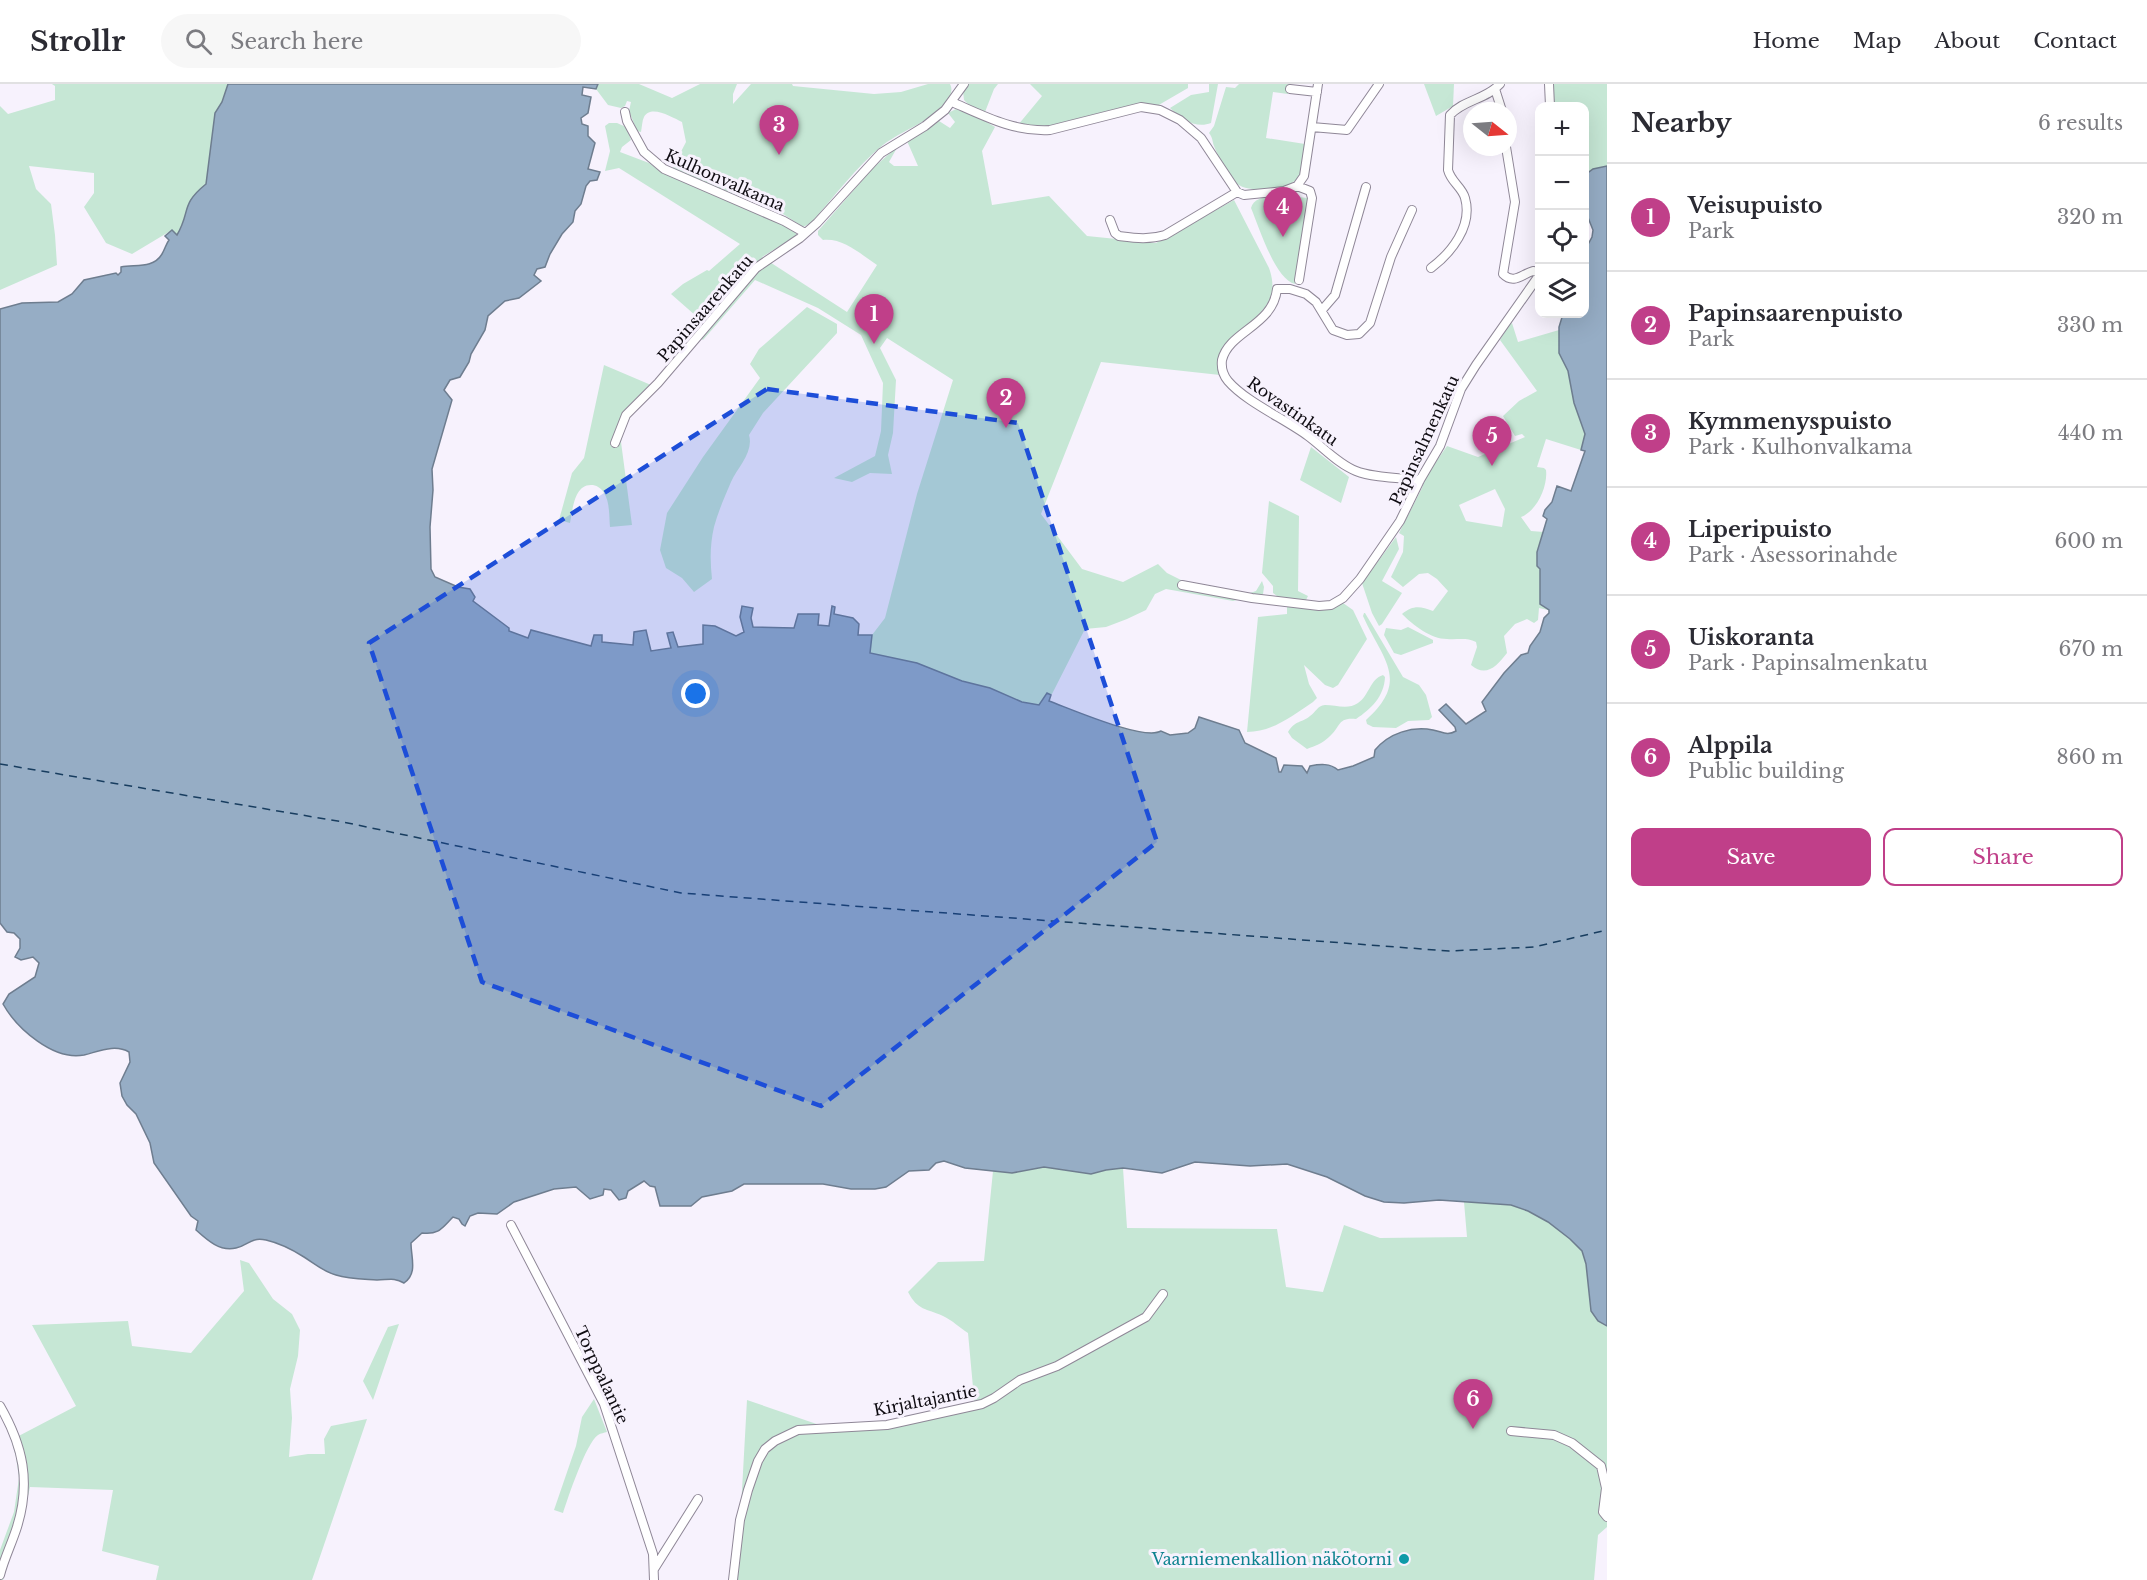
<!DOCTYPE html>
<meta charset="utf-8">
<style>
:root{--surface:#fff;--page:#f7f7f7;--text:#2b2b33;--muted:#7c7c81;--line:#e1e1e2;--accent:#c03f89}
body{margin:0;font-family:"Libre Baskerville",serif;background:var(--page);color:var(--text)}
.controls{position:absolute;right:18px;top:18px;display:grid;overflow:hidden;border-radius:12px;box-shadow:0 6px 24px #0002}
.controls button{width:54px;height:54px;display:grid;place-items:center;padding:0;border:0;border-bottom:2px solid var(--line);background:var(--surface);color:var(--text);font:30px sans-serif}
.compass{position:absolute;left:1463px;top:18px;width:54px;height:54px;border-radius:50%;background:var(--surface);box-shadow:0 6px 24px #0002;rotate:107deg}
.you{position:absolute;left:696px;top:610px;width:21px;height:21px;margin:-15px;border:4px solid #fff;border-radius:50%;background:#1a73e8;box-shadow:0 0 0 9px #1a73e833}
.badge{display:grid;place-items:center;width:39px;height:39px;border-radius:50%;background:var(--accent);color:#fff;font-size:20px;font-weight:700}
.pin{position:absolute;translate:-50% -50px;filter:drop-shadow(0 2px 3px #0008)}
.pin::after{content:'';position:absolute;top:32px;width:21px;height:18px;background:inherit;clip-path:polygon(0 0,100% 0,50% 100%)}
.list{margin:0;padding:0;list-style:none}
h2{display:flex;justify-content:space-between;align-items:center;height:78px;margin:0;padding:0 24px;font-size:26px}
h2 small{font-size:20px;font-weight:400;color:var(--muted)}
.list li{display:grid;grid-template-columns:39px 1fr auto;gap:18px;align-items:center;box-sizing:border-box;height:108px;padding:0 24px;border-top:2px solid var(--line)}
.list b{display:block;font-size:22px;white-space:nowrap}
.list p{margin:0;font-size:20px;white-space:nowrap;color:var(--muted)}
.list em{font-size:20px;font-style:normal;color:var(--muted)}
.actions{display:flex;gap:12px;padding:18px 24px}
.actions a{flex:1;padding:14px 0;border:2px solid var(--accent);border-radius:12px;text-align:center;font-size:21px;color:var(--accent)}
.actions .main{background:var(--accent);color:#fff}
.icon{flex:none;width:33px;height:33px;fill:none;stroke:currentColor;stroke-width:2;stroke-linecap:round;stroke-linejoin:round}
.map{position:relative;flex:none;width:1607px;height:1496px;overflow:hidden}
header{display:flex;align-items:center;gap:36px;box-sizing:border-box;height:84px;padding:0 30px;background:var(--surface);border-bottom:2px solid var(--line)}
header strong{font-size:28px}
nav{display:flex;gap:33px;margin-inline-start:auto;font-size:21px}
.search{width:420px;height:54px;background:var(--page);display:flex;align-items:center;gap:15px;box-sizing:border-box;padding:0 21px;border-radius:33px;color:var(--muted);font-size:22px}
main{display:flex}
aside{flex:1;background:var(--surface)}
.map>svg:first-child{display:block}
.green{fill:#c6e7d5;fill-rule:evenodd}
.water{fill:#96adc5;stroke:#6e7d8f;stroke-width:1.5}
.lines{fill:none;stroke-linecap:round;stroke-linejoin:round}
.ferry{stroke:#183d5f;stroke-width:1.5;stroke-dasharray:8 6;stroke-linecap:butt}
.street-casing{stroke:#8f8797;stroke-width:10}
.street{stroke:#fff;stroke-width:8}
.marked{fill:#1d4ed8;fill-opacity:0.2;stroke:#1d4ed8;stroke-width:4.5;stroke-dasharray:12 8;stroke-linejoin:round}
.culture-dot{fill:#0f9aa8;stroke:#f7f2fd;stroke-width:2}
.labels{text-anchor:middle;stroke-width:6;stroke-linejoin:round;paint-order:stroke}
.street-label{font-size:16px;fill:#0f0c12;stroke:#f7f2fd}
.culture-label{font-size:16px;fill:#0d838f;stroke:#f7f2fd;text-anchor:end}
</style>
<header>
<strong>Strollr</strong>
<div class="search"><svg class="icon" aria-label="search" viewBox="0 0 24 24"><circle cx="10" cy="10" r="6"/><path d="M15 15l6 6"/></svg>Search here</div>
<nav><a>Home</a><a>Map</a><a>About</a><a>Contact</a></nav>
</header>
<main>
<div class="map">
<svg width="1607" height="1496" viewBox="0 0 1607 1496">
<rect width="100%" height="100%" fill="#f7f2fd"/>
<path class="green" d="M52 0H246L206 100C185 117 189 131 177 152L172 146 132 170 106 159 84 123 94 109V89L29 82 36 105 51 120 55 151 57 181 0 206V22L8 30 55 16V2Z
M588 0H639L672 14 700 0H737L733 10V20L751 0H792L793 2 874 10 901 8 928 0H950C953 6 951 11 947 17 931 38 904 45 883 61 857 82 833 114 811 139L803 143 783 130 672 85 686 58 682 38C673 34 651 20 644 33 642 37 642 43 641 48L637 47 629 27 631 18 627 17 625 22 621 24 608 21 596 5 588 4Z
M968 0H998L994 5 985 28 969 21 964 16 963 7Z
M1030 0H1188V4L1157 22 1132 21 1044 43 1018 41 1042 12Z
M1209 0H1218L1211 39C1196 45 1181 35 1170 24L1191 11 1209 8Z
M1239 0H1290L1288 10 1273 8 1266 54 1305 60C1304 71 1305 88 1296 96 1287 106 1245 110 1235 98 1228 89 1218 73 1214 62 1212 57 1213 54 1209 49L1214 42 1226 3 1235 4Z
M1424 0H1454L1453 22 1436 32Z
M1552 0H1607V93L1585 104 1584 22H1553Z
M956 25 980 34 995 43 982 67 992 121 1049 112 1087 152 1156 159 1234 116 1269 184C1290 241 1208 241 1220 291L1101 278 1041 430 1082 485 1123 498 1158 480 1167 489 1183 497 1247 510 1256 507 1262 497 1264 503 1263 510 1233 517 1166 505 1155 510 1146 526 1127 535 1106 543 1085 545 1052 610H1047L1037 631 860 595 858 551H872L885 534 917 410 953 296 887 254 880 264 896 296 893 349 888 371 892 390 870 389 852 398 834 394 875 372 881 347 883 299 861 251 818 224 755 196 703 256 700 254 627 336 621 358 632 441 610 443C609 433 610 418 604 409 602 405 598 402 593 401 574 399 573 425 570 439L559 436 572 389 584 374 604 281 651 301 704 239 671 210 683 200 707 186 709 187 740 160 619 84 605 87 610 67 605 42 609 39H617L626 43 631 56 622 63 620 68 649 79 660 87 788 142 796 148V152L762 173 847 228 877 181C860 170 844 154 823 156L818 151V147L873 84 898 62 889 78 894 82H918L907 57 939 37 950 44 955 38 948 29Z
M1288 112 1308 114 1295 200C1275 195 1259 143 1251 124 1255 110 1275 113 1288 112Z
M807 223 837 240V249L763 329 749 351C754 368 738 383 731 398 725 412 718 428 714 443 710 460 710 477 712 495L694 508 682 494 666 484 660 466 667 429 703 373 760 294 750 280 759 265Z
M1512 239 1518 258 1559 246 1604 339 1583 358 1581 366 1546 355 1537 383 1544 384 1546 386C1548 402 1537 427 1521 433L1531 447 1544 448 1537 468 1547 486 1549 529 1548 526 1539 524 1538 536 1534 539 1527 535 1515 540 1504 552 1507 569C1497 582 1486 594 1471 581L1477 563 1476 558C1466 553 1458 556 1447 555 1431 555 1413 541 1402 530 1413 521 1420 522 1433 527L1448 507 1437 495 1428 489 1419 490 1403 503 1391 493 1403 468 1404 452 1399 449 1422 404 1426 392 1447 362 1478 373 1525 353 1522 350 1515 352 1503 332 1519 317 1537 307 1500 256 1509 241ZM1495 405 1505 425 1502 443 1466 437 1459 421Z
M1311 363 1349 393 1341 419 1300 396Z
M1269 417 1299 432 1298 507 1308 512 1305 518 1281 515 1273 509V502L1262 489Z
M1396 453 1399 465 1382 497 1402 509 1382 540 1379 542 1372 529 1362 499Z
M1343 519 1353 526 1367 555 1338 601 1333 604 1325 601 1304 581 1309 600 1317 614 1313 618C1293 631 1273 648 1247 648L1258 533 1287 530V523L1272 520 1333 523Z
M1364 529H1365L1403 593 1419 601 1426 611 1432 633 1429 636 1408 637 1396 644 1373 643 1367 640 1366 636C1411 596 1382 575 1363 532Z
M1408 543 1433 556V559L1401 571 1394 569 1384 551 1386 544 1401 546Z
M1383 591 1385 593C1384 613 1371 625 1356 635 1337 633 1341 643 1329 653 1323 659 1315 662 1307 665L1292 654 1288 648C1295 636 1302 639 1310 632 1316 628 1317 622 1325 621 1336 621 1348 626 1358 619 1369 612 1370 595 1383 591Z
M1044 1083 1091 1090 1106 1086 1123 1084 1127 1144 1277 1145 1286 1203 1323 1208 1344 1141 1380 1154 1467 1153 1464 1118 1511 1121 1528 1127 1548 1138 1570 1155 1582 1167 1607 1235V1443L1598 1451 1594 1496H737L747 1316 834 1346 975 1325 968 1249C960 1244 952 1236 943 1232 926 1224 918 1227 908 1208L938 1178 984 1177 993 1087 1012 1089Z
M240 1176 249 1179 273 1215 292 1230 300 1246 298 1272 290 1305 292 1334 289 1373 308 1370H325L324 1355 331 1342 367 1335 312 1496H156L159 1482 102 1467 113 1406 30 1403 23 1434 3 1496H0V1466L14 1428 19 1394 16 1373 11 1356 76 1322 32 1241 128 1237 132 1262 191 1269 244 1207Z
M399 1240 373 1316 363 1297 388 1243Z
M594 1315 607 1348C604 1349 601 1349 598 1351 586 1359 568 1414 563 1429L554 1426 576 1362 582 1333Z"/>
<path class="water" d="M228 0H598L596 5 583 3 582 11 591 13 588 29 581 34 582 40 588 42V52L595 59 588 85 600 88 597 96 590 97 586 102 581 120 575 127 573 138 562 150 550 170 545 183 537 185 534 191 541 197 519 214 505 217 488 232 485 246 471 270 469 278 460 293 450 296 444 306 452 316 432 385 433 406 430 443 431 485 435 493 458 503 470 505 475 513 473 517 509 544V547L528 554 531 546 591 562 594 551H602V558L633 561 634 548 646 546 651 567 671 564 667 549 673 548 678 563 703 560V541L715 542 736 552 744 548 740 533 742 522 753 524 751 534 753 543 794 544 798 530H819L818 541 829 542 832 522 835 523 834 530 853 534 859 540 858 551H872L870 569 917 579 962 597 990 604 1022 618 1039 621 1047 609 1051 611 1049 617C1071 625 1144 657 1161 647L1170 651 1188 649 1195 644 1199 633 1239 646 1245 659 1276 674 1279 688H1281L1284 681 1302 682 1307 689 1310 682C1320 680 1330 679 1338 686L1353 682 1374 673 1375 666C1389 649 1412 642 1433 646 1443 648 1447 652 1456 647L1455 643 1439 626 1446 620 1466 640 1486 627 1482 618 1504 589 1521 571 1528 569 1530 562 1540 548 1544 534 1549 529V526L1540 520V485L1537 482V468L1547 435 1543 432 1545 426 1552 418 1557 402 1571 407 1585 367 1581 366 1585 350 1574 319 1568 287 1559 269V243L1563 230H1584L1585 166 1592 153 1593 146 1587 131 1584 113 1585 91 1593 85 1607 82V1242L1598 1237 1591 1227 1586 1180 1582 1167 1570 1155 1548 1138 1528 1127 1511 1121 1439 1116 1404 1119 1384 1118 1365 1112 1327 1093 1287 1080 1250 1082 1195 1078 1162 1089 1123 1084 1106 1086 1091 1090 1044 1083 1012 1089 965 1084 944 1077 936 1079 929 1086 909 1087 886 1103 875 1105H851L823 1100H744L732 1107 702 1113 691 1122H660L655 1103 650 1102 644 1097 628 1107 626 1114 619 1116 611 1106 604 1105 603 1111 590 1115 576 1103 554 1105 514 1118 497 1130 478 1129 470 1132 465 1142 462 1140 459 1135 453 1133C442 1144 439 1151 422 1149L411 1159C411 1174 418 1189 404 1199 394 1193 388 1196 377 1196 364 1195 349 1195 336 1191 324 1188 315 1180 304 1173 293 1166 279 1159 266 1156 250 1153 249 1161 236 1164 220 1168 207 1156 196 1146L198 1137 191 1132 154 1079 150 1059 136 1030 127 1021 122 1012 120 999 130 978 129 968C115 960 100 967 84 971 54 977 17 945 3 920L9 910 35 893 39 879 33 873 21 876 15 873 20 864V855L14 849 7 848 0 839V225L22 219 58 218 72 210 84 196 116 189 118 191 121 188V183C135 180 153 185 162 170 165 165 166 160 169 156L165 152 172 146 177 151C191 127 180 121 206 100L215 29 222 18Z"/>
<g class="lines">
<path class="ferry" d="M0 680 343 738 681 809 1449 867 1534 863 1607 846"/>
<g class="street-casing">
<path id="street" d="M1549 0 1550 22
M1290 5 1317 8
M1495 5 1502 27
M952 18C984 32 1014 48 1050 46L1141 23 1160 26 1180 36 1201 54 1237 108 1244 111 1284 107 1297 102 1304 92 1318 0
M625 28 627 37 644 68 664 85 784 137 805 149
M1312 43 1347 46 1379 0
M1506 63 1515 118 1503 190C1514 201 1522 190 1533 187L1540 188
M1297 102 1310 107 1312 114 1299 196
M1412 126 1391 173 1370 239 1359 250 1347 251 1333 246 1316 218 1306 210 1290 205H1277C1273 242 1229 247 1222 276 1221 284 1223 291 1228 297 1246 318 1285 335 1308 352 1323 363 1338 380 1356 387 1373 394 1401 394 1420 396
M1110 136 1115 149 1119 152C1135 154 1149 156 1165 151L1237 108
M1431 184C1451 169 1473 142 1465 114 1462 103 1451 98 1448 86L1450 31C1463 16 1487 15 1500 0
M1322 226 1335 211 1366 103
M615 359 626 331 658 299 756 184 800 154 817 139 881 69 925 42 945 26 964 0
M1182 501 1252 514 1319 522 1331 521 1343 514 1360 495 1400 437 1420 396 1440 362 1461 305 1476 281 1540 190
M511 1141 604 1320 653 1470 654 1496
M0 1322C23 1362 31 1398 17 1443 12 1459 4 1475 0 1491
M1511 1347 1554 1351 1572 1359 1601 1382 1606 1404 1603 1428 1607 1433
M654 1485 698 1415
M733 1496 740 1436 748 1406 758 1377 765 1365 775 1357 798 1346 887 1341 982 1320 994 1314 1020 1296 1057 1282 1146 1233 1163 1210"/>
</g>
<use href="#street" class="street"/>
</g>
<path class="marked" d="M767 305 1018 339 1157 758 821 1022 482 898 369 559Z"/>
<circle class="culture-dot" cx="1404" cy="1475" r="6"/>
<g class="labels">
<g class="street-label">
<text transform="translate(725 96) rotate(24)" y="6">Kulhonvalkama</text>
<text transform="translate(705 224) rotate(-49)" y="6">Papinsaarenkatu</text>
<text transform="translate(1293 327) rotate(35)" y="6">Rovastinkatu</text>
<text transform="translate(1424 356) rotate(-65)" y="6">Papinsalmenkatu</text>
<text transform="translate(602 1291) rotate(65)" y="6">Torppalantie</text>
<text transform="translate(925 1316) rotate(-11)" y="6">Kirjaltajantie</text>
</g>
<g class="culture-label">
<text x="1392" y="1481">Vaarniemenkallion näkötorni</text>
</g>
</g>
</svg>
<div class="controls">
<button>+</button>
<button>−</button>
<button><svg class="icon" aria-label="locate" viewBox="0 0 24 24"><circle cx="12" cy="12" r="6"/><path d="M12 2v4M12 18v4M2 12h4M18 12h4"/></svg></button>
<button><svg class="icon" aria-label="layers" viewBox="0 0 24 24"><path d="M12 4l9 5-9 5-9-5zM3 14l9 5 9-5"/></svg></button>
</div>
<svg class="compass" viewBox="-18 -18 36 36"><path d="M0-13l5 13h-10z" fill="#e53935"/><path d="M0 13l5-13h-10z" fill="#7c7c81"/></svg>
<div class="you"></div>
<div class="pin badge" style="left:874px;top:260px">1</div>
<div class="pin badge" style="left:1006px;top:344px">2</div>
<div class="pin badge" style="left:779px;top:71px">3</div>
<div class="pin badge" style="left:1283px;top:153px">4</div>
<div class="pin badge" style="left:1492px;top:382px">5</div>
<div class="pin badge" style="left:1473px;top:1345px">6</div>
</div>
<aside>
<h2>Nearby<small>6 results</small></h2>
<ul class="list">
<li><span class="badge">1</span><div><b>Veisupuisto</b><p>Park</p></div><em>320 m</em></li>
<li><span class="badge">2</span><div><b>Papinsaarenpuisto</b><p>Park</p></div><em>330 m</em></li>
<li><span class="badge">3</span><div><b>Kymmenyspuisto</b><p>Park · Kulhonvalkama</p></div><em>440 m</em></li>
<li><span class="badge">4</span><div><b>Liperipuisto</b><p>Park · Asessorinahde</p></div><em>600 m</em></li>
<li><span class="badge">5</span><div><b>Uiskoranta</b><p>Park · Papinsalmenkatu</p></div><em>670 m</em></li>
<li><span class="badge">6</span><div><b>Alppila</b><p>Public building</p></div><em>860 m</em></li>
</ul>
<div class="actions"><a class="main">Save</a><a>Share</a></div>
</aside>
</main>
